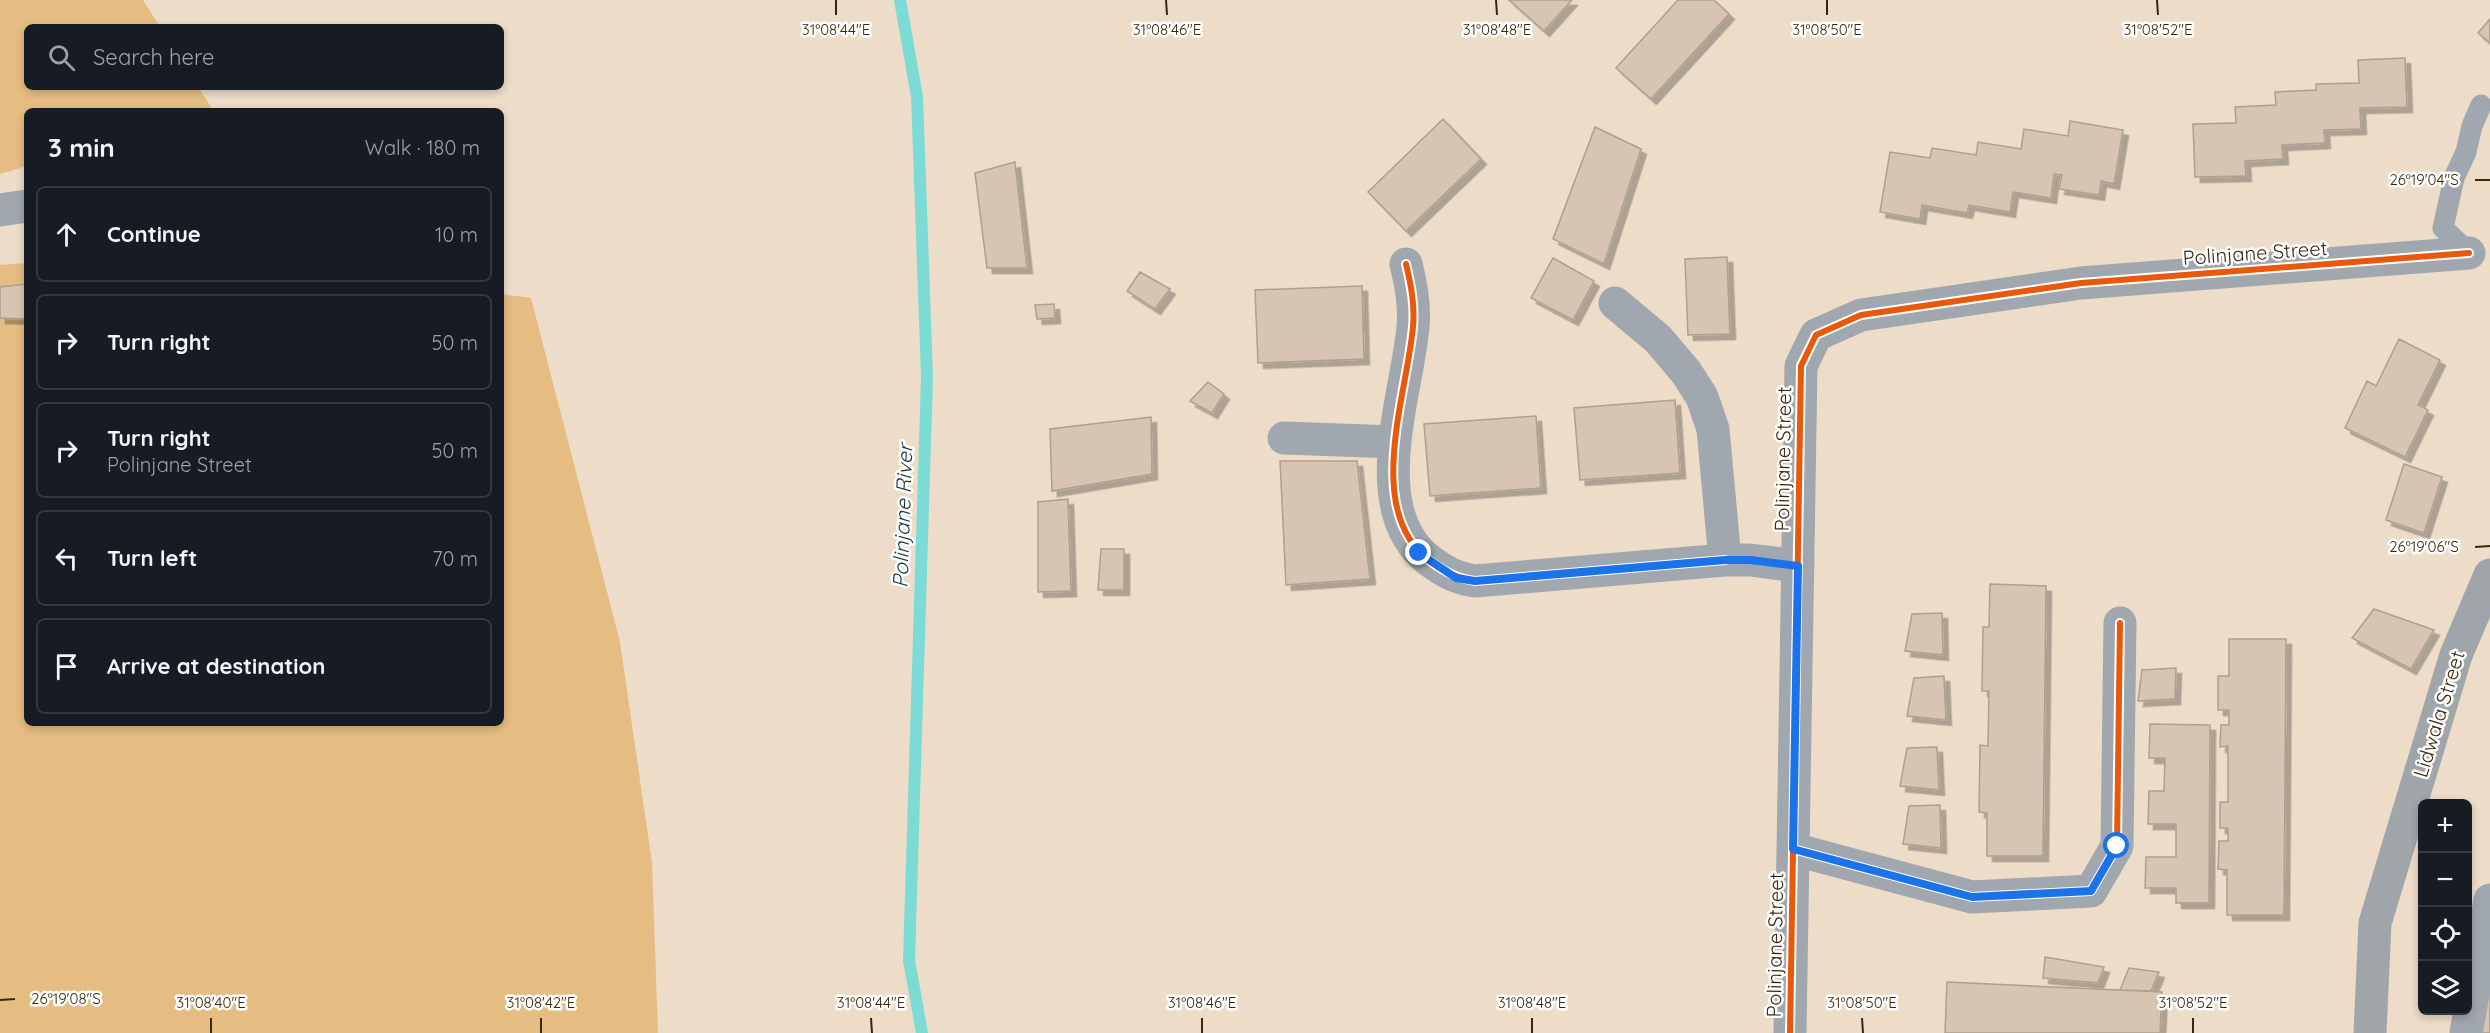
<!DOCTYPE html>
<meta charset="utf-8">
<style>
:root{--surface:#171b24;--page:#20242c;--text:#f1f3f6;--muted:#9ea1a6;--line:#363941}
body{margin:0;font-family:Quicksand,sans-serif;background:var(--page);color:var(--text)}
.controls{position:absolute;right:18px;bottom:18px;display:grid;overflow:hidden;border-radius:9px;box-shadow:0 3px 9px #0003}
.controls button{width:54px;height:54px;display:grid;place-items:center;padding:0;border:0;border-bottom:2px solid var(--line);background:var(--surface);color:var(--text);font:30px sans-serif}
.stop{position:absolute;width:18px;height:18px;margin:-14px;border:4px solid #1a73e8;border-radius:50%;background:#fff}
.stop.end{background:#1a73e8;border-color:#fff;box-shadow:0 2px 6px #0008}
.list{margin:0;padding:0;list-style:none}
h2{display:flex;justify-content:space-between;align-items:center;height:78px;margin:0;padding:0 24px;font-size:26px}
h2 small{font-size:20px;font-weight:400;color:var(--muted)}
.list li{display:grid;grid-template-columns:39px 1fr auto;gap:18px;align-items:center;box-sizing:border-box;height:96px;margin:0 12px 12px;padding:0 12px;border:2px solid var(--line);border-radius:9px}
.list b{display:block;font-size:22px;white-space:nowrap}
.list p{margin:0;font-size:20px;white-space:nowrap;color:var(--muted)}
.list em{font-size:20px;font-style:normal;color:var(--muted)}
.icon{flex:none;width:33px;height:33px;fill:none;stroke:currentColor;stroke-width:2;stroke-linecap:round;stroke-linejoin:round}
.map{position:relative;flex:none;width:2490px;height:1033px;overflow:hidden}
.search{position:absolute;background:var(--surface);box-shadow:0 3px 9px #0003;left:24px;top:24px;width:480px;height:66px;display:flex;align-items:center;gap:15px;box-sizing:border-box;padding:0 21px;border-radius:9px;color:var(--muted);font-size:22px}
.panel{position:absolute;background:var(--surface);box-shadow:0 3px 9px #0003;left:24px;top:108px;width:480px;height:618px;border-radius:9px}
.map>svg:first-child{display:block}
.green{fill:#e5bd82}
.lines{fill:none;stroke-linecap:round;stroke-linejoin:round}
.stream{stroke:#7ddbd5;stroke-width:12}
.building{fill:#d7c4b2;stroke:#b19e8d;stroke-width:1.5;filter:url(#shadow)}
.lane{stroke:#a1a7ae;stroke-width:21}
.street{stroke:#a1a7ae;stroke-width:33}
.secondary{stroke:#9fa5a9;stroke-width:33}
.cycleway-casing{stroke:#fff;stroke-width:10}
.cycleway{stroke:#e8590c;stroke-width:6}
.route{stroke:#1a73e8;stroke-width:8}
.ticks{fill:none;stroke:#39270b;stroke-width:2}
.labels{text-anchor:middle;stroke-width:5;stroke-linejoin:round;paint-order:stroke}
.street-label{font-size:20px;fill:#39270b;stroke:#fff}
.water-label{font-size:21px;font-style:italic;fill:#193737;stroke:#fff}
.ticks-label{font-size:15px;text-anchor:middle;fill:#39270b;stroke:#fff;stroke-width:5;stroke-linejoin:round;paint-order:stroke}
</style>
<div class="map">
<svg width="2490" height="1033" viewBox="0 0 2490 1033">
<defs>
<filter id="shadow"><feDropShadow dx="5.5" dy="5.5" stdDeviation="0" flood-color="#0004"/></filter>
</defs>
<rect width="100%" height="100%" fill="#ecdcc8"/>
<path class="green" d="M0 0H143L160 27H27V87H198L213 110 27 111V166L0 174Z
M27 263V723H501V294L531 298 620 642 652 863 658 1033H0V265Z"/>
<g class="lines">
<path class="stream" d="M900 0 917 97 927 377 909 960 922 1033"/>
</g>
<path class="building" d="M1509 0H1572L1544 31Z
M1678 0H1714L1729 14 1651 99 1616 68Z
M2490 19V43L2478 33Z
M2405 58 2407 107 2360 108 2361 129 2324 130 2325 143 2282 145 2283 159 2245 161 2246 176 2195 177 2193 124 2236 123 2235 107 2276 105 2275 92 2316 90V84L2359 83 2358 60Z
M1443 119 1481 159 1406 231 1368 192Z
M2070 121 2123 130 2114 184 2101 181 2099 195 2059 189 2062 175 2054 174 2051 198 2013 192 2010 212 1969 205 1967 213 1922 205 1920 219 1880 212 1890 152 1930 158 1932 148 1976 155 1978 142 2021 149 2024 129 2068 136Z
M1595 127 1641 149 1604 264 1553 239Z
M1015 162 1027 268H987L975 173Z
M1727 257 1730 334 1688 335 1685 259Z
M1553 258 1594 281 1573 320 1531 298Z
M1140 272 1170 289 1155 309 1127 291Z
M27 284V319L0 318V287Z
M1362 286 1364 359 1258 363 1255 290Z
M1054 304 1055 318 1037 319 1035 305Z
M2399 339 2440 360 2418 405 2428 410 2405 457 2345 428 2367 381 2376 386Z
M1208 382 1224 394 1212 413 1190 401Z
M1675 400 1680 473 1580 480 1574 408Z
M1536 416 1541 488 1430 496 1424 424Z
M1151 417 1152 474 1052 491 1050 429Z
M1280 461H1357L1370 579 1286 585Z
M2404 464 2442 477 2424 533 2386 520Z
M1068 499 1071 591 1038 592V502Z
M1101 549H1124V590H1098Z
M1990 584 2046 586 2043 856H1987V813L1979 812 1980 745 1988 746 1989 691H1982L1983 627H1989Z
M2374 609 2434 630 2411 669 2352 638Z
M1942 613 1943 655 1905 651 1912 614Z
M2229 639H2286L2284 915H2227V870L2218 869 2219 841H2228V828H2220V802H2228V746L2220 747 2221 725H2229V710H2218V676H2229Z
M2176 668 2175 699 2138 701 2142 670Z
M1944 676 1946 720 1907 716 1914 678Z
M2150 724 2210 725 2209 903H2176V888H2145L2146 857H2176V824H2148L2149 791H2164L2165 758H2149Z
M1937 747 1939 790 1900 786 1907 748Z
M1940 805 1941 848 1903 844 1909 806Z
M2045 957 2104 967 2098 983 2043 978Z
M2129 968 2159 972 2151 991 2120 990Z
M2490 980V1033H2477Z
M1947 982 2162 992 2160 1033H1945Z"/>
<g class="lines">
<path class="lane" d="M2469 253 2443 228 2454 178 2466 152 2472 126 2481 105"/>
<path class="street" d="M0 210 27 206
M1406 264C1411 285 1415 305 1413 327 1407 395 1363 511 1430 561 1445 572 1456 578 1475 581L1725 560
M1615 303 1658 339 1686 372 1702 397 1713 429 1725 560H1750L1798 566
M1284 438 1395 442
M1793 849 1972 897 2091 891 2117 846 2120 623
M1790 1033 1801 366 1816 335 1861 315 2081 283 2469 253
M2466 1033 2490 900"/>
<path class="secondary" d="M2370 1033 2375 923 2456 655 2490 575"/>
<g class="cycleway-casing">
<path id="cycleway" d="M1406 264C1411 285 1415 305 1413 327 1407 395 1363 511 1430 561 1445 572 1456 578 1475 581L1725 560
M1793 849 1972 897 2091 891 2117 846 2120 623
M1790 1033 1801 366 1816 335 1861 315 2081 283 2469 253"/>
</g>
<use href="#cycleway" class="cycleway"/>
</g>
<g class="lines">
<path class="route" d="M1419 553 1456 578 1475 581 1725 560H1750L1798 566 1793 849 1972 897 2091 891 2117 846"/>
</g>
<path class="ticks" d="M836 0V15M1166 0 1167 15M1496 0 1497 15M1827 0V15M2157 0 2158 15M2475 180H2490M2475 547 2490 546M0 1000 15 999M211 1018V1033M541 1018V1033M871 1018 872 1033M1202 1018V1033M1532 1018V1033M1862 1018 1863 1033M2193 1018V1033"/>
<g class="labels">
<g class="street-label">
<text transform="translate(2255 253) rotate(-4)" y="7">Polinjane Street</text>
<text transform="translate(1783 459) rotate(-89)" y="7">Polinjane Street</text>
<text transform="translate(2439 714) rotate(-73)" y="7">Lidwala Street</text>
<text transform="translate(1775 945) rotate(-89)" y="7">Polinjane Street</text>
</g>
<g class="water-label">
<text transform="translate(903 516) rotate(-88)" y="7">Polinjane River</text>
</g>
</g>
<g class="ticks-label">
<text x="836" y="35">31°08'44"E</text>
<text x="1167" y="35">31°08'46"E</text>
<text x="1497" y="35">31°08'48"E</text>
<text x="1827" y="35">31°08'50"E</text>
<text x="2158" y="35">31°08'52"E</text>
<text x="2424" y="185">26°19'04"S</text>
<text x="2424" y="552">26°19'06"S</text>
<text x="66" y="1004">26°19'08"S</text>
<text x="211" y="1008">31°08'40"E</text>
<text x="541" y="1008">31°08'42"E</text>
<text x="871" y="1008">31°08'44"E</text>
<text x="1202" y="1008">31°08'46"E</text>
<text x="1532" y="1008">31°08'48"E</text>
<text x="1862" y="1008">31°08'50"E</text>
<text x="2193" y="1008">31°08'52"E</text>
</g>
</svg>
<div class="controls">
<button>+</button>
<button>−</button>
<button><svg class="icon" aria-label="locate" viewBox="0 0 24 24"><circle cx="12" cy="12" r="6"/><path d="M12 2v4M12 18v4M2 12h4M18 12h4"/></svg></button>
<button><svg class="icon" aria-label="layers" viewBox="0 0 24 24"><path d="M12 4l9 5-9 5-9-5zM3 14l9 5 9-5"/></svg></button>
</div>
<div class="stop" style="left:2117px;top:846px"></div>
<div class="stop end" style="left:1419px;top:553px"></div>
<div class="search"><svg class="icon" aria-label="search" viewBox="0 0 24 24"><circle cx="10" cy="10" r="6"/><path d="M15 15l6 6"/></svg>Search here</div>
<section class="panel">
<h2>3 min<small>Walk · 180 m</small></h2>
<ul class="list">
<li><svg class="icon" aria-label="ahead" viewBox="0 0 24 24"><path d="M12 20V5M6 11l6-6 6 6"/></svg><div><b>Continue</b></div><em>10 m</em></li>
<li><svg class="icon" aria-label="right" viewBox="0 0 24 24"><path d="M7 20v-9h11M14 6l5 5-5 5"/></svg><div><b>Turn right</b></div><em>50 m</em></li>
<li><svg class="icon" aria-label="right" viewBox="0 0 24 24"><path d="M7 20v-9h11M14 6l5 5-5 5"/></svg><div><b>Turn right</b><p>Polinjane Street</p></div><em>50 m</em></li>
<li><svg class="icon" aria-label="left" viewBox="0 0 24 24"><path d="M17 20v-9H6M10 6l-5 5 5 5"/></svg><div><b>Turn left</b></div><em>70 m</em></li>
<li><svg class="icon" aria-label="arrive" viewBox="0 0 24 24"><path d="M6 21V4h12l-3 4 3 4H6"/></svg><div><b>Arrive at destination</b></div></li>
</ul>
</section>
</div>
